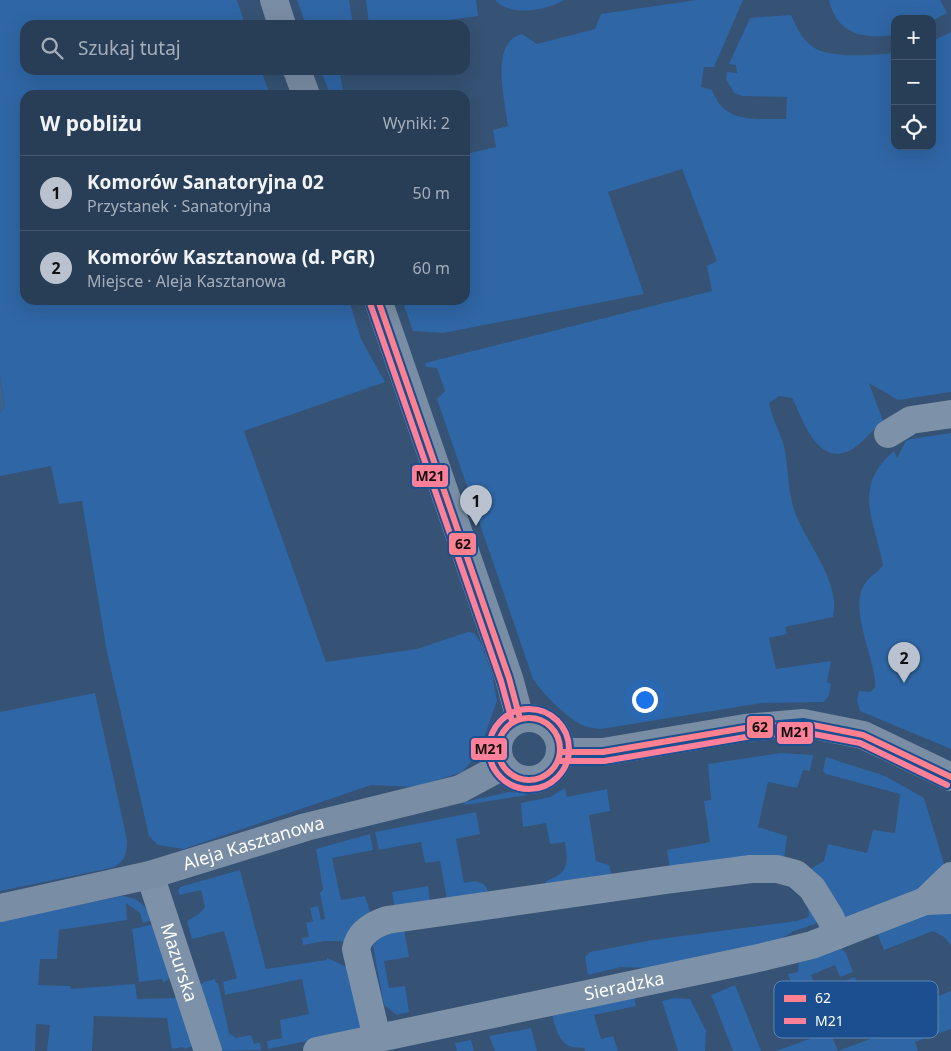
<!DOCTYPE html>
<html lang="pl">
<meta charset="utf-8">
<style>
:root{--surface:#283e57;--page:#30455d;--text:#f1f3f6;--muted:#a5aeba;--line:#44576d;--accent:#b9c2ce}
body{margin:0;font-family:"Noto Sans",sans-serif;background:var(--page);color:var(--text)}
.controls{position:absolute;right:15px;top:15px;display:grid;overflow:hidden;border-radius:10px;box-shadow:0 5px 20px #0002}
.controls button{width:45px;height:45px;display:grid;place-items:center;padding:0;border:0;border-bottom:1px solid var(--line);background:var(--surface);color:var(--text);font:25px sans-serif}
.you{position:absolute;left:644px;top:699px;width:18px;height:18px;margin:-12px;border:4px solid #fff;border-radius:50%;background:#1a73e8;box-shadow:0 0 0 8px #1a73e833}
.badge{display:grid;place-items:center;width:32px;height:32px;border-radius:50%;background:var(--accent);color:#111;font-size:16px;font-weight:700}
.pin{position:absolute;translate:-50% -41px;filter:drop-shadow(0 1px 2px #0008)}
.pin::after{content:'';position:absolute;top:26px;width:18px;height:15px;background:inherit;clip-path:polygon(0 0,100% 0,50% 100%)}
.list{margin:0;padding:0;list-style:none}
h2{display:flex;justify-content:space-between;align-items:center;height:65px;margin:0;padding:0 20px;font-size:21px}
h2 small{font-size:16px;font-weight:400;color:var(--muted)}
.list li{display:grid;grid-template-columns:32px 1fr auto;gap:15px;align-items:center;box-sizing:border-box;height:75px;padding:0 20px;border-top:1px solid var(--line)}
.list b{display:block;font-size:19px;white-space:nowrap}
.list p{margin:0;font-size:16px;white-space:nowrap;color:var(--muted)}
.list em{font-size:16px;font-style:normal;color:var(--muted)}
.icon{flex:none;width:28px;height:28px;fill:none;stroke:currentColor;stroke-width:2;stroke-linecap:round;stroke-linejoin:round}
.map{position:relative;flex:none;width:951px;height:1051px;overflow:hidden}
.search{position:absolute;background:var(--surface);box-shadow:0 5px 20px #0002;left:20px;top:20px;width:450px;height:55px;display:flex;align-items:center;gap:12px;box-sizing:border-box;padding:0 18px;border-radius:15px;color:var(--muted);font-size:19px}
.panel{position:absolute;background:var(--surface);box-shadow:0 5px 20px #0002;left:20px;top:90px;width:450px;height:215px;border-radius:15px}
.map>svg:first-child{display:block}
.green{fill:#2f66a5}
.water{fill:#3b618d}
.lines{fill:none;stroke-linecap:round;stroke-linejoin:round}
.street{stroke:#7d92a8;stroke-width:28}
.secondary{stroke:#798da4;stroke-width:28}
.bus-1-casing{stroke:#1b4f8f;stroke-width:10}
.bus-2-casing{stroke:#1b4f8f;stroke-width:10}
.bus-1{stroke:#ff808f;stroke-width:6}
.bus-2{stroke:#ff8098;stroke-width:6}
.labels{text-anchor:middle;stroke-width:5;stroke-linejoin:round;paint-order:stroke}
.street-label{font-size:18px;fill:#fff;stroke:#1b4f8f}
.key{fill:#1b4f8f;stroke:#5f84b1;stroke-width:1}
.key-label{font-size:14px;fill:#fff}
.line-badge{stroke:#1b4f8f;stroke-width:2}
.pale-badge-label{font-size:14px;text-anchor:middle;font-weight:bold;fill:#111}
</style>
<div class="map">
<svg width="951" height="1051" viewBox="0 0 951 1051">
<rect width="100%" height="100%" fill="#365274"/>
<path class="green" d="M0 0H237L245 25H25V70H261L270 95H25V300H349L361 339 385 382 244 431 326 662 417 649 468 632 474 633 481 643 492 674 497 701 478 754 462 772 416 787 371 785 184 849 158 845 149 836 107 652 82 501 59 504 51 466 0 476V413L5 405 0 377Z
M297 0H349L353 25H306Z
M366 0H476L478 16 410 25H369Z
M495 0H564C546 11 510 17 495 0Z
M696 0H743L714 67H704L701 87 712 90C725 125 755 118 786 119L787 97 743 96 734 93 726 79 727 72 737 73 736 65 729 64 750 18 791 15C796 26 802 40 813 47 829 59 875 55 895 53V146H932V41L951 32V392L898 400 869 383 883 421C874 429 860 445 851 450 817 467 804 421 792 398L779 396 769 403C772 418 780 432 784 446 789 468 787 493 796 515 808 545 841 583 833 617L785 627 787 634 769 638 776 669 831 661 827 682 831 684 829 695 824 702 762 703 601 729C595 728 588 728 582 725 567 718 542 693 533 679L437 399 445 391 437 368 426 367 425 363 712 291 707 266 717 261 682 169 608 192 644 294 443 333 413 331 402 300H465V142L468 141 470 153 496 147 493 130 508 126C505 101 489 42 522 34L537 44 595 29 601 14Z
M829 0H940L947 13 932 21V19H895V35C863 39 837 35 829 0Z
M321 70H339L344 95H330Z
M951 433V749L860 711 857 701 859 691 870 692 875 688C877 658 845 607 867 581 872 574 879 572 883 565 874 519 852 487 894 451L897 458 906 441 911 439Z
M95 693 127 840C127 854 125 863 111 868L0 891V712Z
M781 753 813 755 810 771 803 770 797 788 768 782 758 827 787 836 784 858 670 869 667 850 710 842 704 801 711 800 708 764Z
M826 757 885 776 924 798 946 870 911 894 846 919 810 869 824 861 828 844 867 853 873 830 895 833 900 794 826 774 823 771Z
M565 788 567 797 607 789 610 811 589 815 596 861 609 865 612 877 545 886 546 881C569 872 568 865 565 842L550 844 546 823 523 827 521 803 550 797Z
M509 792 526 793 527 795 465 805 464 802Z
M476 812 480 834 456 839 464 883C473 881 481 880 487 888L488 893 447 900 440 861 425 863 421 842 379 850 375 832Z
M370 834 373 850 332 858 341 900 365 896 372 917 347 941H325L303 945 302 938 309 937 306 923 313 921 310 908 318 906 321 920 325 919 320 893 323 889 316 849Z
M240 870 266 969 327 960V958L354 970 361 1010V1030L268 1049 267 1041 282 1038 280 1020 309 1014 302 979 225 995 223 982 237 978 224 931 192 939 187 921 199 914 205 907 201 890 180 895 178 891 180 887Z
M428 886 430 903 395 908 392 892Z
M122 896C138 898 147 905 152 920L143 923 140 913 126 903 127 920 59 930 57 959H40L38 985 70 986 71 989 135 984 137 999 177 998 193 1046 184 1049 183 1047 172 1049 167 1018 94 1016 92 1051H47L50 1025 36 1024 35 1051H0V921Z
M808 907 818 920 815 924 794 931 779 940 653 968 621 967 588 975 585 957 590 952 652 940 797 921 809 917Z
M951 908V945L944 937 933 931 884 950 877 933 934 911Z
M154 924 171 977 163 983 162 979 139 982 132 929Z
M404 929 409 957 384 961 389 988 405 986 409 1012 397 1015 384 1005 373 946 382 932Z
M839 947 846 953 853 972 840 977 835 965 811 975 816 988 813 990 838 1051 939 1013 933 998 951 991V1029L915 1042 918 1051H776L815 1037 800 995 796 996 788 974 798 972 799 960Z
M855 977 869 1014 862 1023 836 1031 824 1004 846 995 841 982Z
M215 979 216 983H218L229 1033 236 1038 251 1035 254 1044 260 1042 261 1050 219 1051 199 986 204 982Z
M735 985 761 1051H733L714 1002 711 995Z
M634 996 636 1006 594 1015 601 1039 613 1036 618 1051H585L584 1048C580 1047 576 1048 572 1047 559 1044 554 1025 552 1013Z
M674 998 690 999 706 1031 705 1051H678L662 1001Z
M531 1028 537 1051H495L489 1036Z
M471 1040 474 1051H457L455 1043Z"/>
<path class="water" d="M0 377 5 405 0 413Z"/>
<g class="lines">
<g class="street">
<path d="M888 434 911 420 951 414"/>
<path id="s1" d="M150 875 208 1051"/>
<path d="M925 901 951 876"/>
<path d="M377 1038 356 949C359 933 372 925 387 920L666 880 751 869H777L796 874 812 888 830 917 838 935"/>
<path id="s2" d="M317 1051 754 959 812 945 925 901 951 900"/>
</g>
<g class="secondary">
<path d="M274 0 282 25"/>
<path d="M297 70 306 95"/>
<path d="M378 300 509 678 520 719"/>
<circle cx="529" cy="749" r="31"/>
<path d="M560 752H603L745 728 803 723 863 735 951 777"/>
<path id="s3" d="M0 908 150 875 306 827 460 789 503 766"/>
</g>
<g class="bus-1-casing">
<path id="bus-1" d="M378 300 509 678 520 719
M498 749a31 31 0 1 1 62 0a31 31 0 1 1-62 0Z
M560 752H603L745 728 803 723 863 735 951 777"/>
</g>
<g class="bus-2-casing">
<path id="bus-2" d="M370 303 501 681 512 721
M489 749a40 40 0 1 1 80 0a40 40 0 1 1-80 0Z
M560 761H604L746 737 803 732 860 743 947 785"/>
</g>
<use href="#bus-1" class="bus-1"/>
<use href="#bus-2" class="bus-2"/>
</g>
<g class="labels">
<g class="street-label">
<text dy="6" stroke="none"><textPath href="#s3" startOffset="262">Aleja Kasztanowa</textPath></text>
<text dy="6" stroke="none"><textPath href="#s1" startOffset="92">Mazurska</textPath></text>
<text dy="6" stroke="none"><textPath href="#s2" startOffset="314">Sieradzka</textPath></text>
</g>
</g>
<rect x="774" y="981" width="164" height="57" rx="8" class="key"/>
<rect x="784" y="995" width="22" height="7" fill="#ff808f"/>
<rect x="784" y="1018" width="22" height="6" fill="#ff8098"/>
<g class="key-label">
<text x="815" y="1003">62</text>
<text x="815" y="1026">M21</text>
</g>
<g class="line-badge">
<rect x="411" y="464" width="38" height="24" rx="5" fill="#ff8098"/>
<rect x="448" y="532" width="29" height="24" rx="5" fill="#ff808f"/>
<rect x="746" y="715" width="28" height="24" rx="5" fill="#ff808f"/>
<rect x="776" y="721" width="38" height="24" rx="5" fill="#ff8098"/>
<rect x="470" y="737" width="38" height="24" rx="5" fill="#ff8098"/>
</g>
<g class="pale-badge-label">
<text x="430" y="481">M21</text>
<text x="463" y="549">62</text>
<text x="760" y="732">62</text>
<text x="795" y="737">M21</text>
<text x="489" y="754">M21</text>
</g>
</svg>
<div class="controls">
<button>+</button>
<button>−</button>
<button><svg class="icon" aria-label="locate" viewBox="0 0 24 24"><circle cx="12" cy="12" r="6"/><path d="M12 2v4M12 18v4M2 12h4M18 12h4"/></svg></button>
</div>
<div class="you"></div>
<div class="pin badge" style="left:476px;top:526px">1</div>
<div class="pin badge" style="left:904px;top:683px">2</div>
<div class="search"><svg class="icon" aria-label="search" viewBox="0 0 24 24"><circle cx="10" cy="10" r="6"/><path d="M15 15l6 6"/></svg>Szukaj tutaj</div>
<section class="panel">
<h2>W pobliżu<small>Wyniki: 2</small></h2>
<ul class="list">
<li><span class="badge">1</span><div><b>Komorów Sanatoryjna 02</b><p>Przystanek · Sanatoryjna</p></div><em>50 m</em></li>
<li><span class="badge">2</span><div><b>Komorów Kasztanowa (d. PGR)</b><p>Miejsce · Aleja Kasztanowa</p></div><em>60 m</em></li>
</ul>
</section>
</div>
